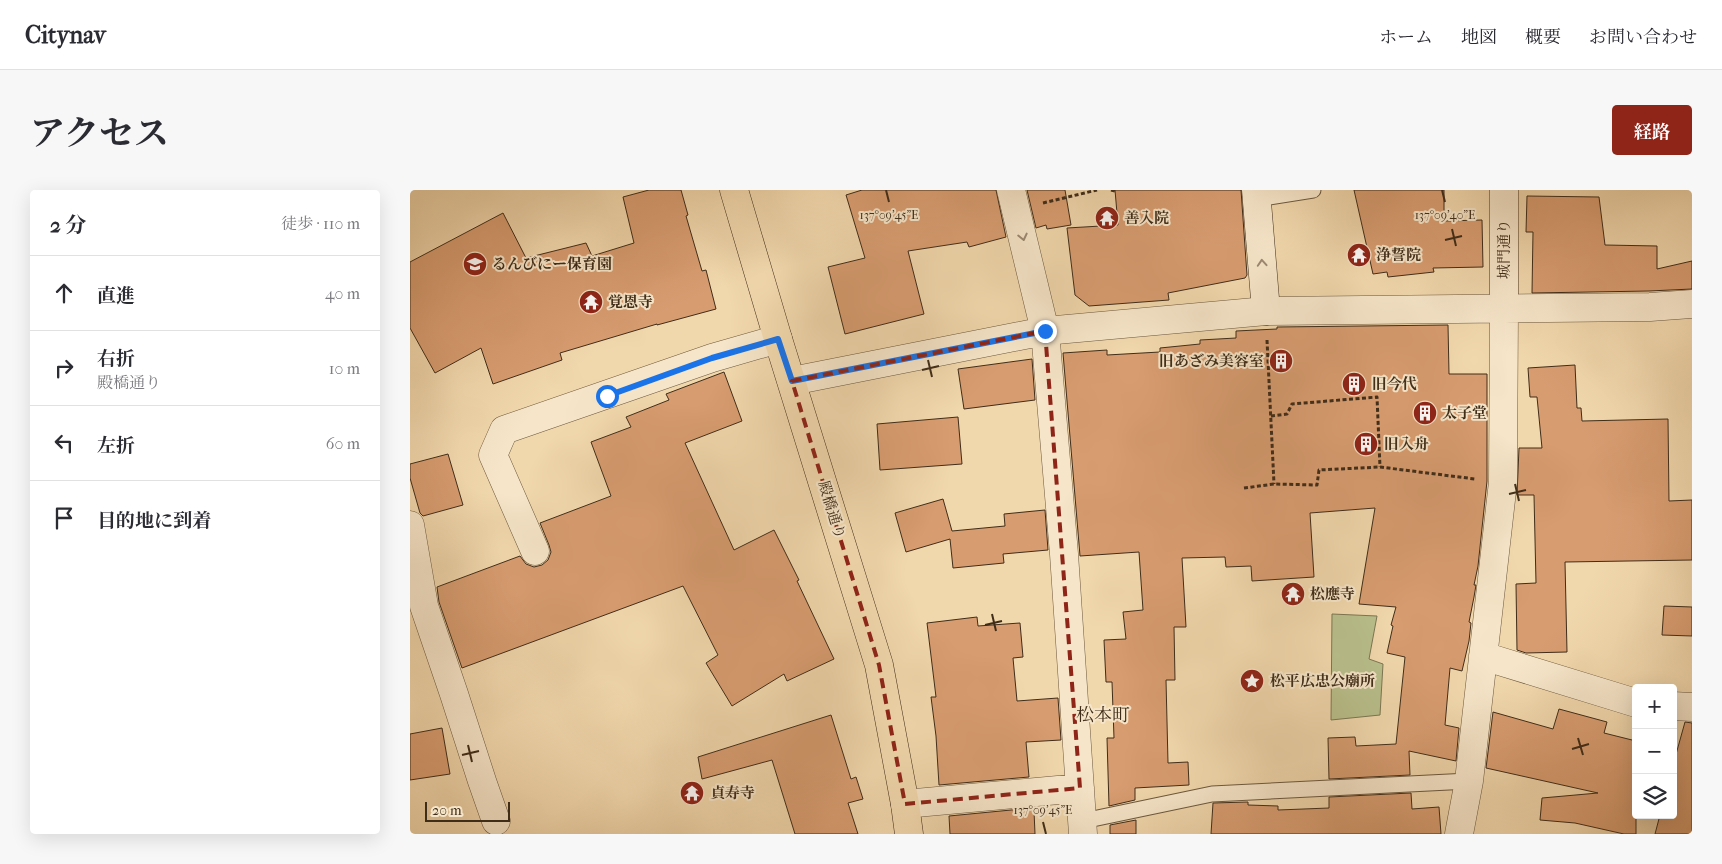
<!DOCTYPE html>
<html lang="ja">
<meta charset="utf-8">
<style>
:root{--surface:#fff;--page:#f7f7f7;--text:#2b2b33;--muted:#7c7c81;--line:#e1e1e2;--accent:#8f2418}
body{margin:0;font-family:"IM FELL French Canon","Noto Serif JP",serif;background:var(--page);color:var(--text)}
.controls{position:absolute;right:15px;bottom:15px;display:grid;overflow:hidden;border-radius:5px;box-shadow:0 5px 20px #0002}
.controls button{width:45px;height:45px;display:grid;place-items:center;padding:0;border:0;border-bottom:1px solid var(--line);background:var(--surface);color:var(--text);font:25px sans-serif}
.scale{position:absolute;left:15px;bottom:12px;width:85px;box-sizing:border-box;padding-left:5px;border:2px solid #402d19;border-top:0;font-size:14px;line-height:18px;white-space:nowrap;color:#402d19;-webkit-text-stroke:4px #f6e5c9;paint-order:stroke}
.stop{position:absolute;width:15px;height:15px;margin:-11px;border:4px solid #1a73e8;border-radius:50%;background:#fff}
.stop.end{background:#1a73e8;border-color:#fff;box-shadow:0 1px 5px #0008}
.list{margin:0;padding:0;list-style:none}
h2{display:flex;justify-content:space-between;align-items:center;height:65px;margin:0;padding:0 20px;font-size:21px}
h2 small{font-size:16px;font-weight:400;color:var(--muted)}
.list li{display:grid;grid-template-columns:32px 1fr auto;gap:15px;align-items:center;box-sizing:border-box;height:75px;padding:0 20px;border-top:1px solid var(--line)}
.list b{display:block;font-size:19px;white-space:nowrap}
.list p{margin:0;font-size:16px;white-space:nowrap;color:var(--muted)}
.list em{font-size:16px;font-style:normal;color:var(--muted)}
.icon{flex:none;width:28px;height:28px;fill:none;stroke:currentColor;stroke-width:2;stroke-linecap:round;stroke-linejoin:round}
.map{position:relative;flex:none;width:1282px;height:644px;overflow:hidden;border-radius:5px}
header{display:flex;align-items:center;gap:30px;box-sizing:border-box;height:70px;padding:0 25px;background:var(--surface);border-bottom:1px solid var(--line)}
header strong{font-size:24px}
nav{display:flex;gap:28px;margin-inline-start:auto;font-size:18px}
.intro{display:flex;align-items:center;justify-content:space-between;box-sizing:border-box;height:120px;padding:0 30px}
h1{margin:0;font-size:35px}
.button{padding:12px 22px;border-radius:5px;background:var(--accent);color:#fff;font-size:18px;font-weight:700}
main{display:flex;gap:30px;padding:0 30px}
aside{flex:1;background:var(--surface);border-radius:5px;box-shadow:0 5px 20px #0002}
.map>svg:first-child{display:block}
.green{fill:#b8bf8b;stroke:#7c7652}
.building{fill:#d79c70;stroke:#402d19}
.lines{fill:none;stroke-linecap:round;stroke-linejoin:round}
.lane-casing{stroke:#6c583e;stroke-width:17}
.street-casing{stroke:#6c583e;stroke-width:29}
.secondary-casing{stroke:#402d19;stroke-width:29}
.primary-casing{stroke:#402d19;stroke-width:29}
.path{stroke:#402d19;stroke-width:3;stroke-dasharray:4 2.5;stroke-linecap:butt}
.lane{stroke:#f6e5c9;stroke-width:15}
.street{stroke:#f6e5c9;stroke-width:28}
.secondary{stroke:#f6e5c9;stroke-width:28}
.primary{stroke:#f1d7ac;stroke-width:28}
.oneway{stroke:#9b8971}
.route{stroke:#1a73e8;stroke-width:6}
.marked{fill:none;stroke:#8f2418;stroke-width:4;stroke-dasharray:10 6;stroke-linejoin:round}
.ticks{fill:none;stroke:#402d19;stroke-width:2}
.labels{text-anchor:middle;stroke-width:4;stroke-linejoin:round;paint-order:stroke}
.poi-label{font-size:15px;font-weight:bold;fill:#402d19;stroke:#f6e5c9;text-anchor:start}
.street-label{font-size:15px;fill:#402d19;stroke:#f6e5c9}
.quarter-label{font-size:18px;fill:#402d19;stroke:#f6e5c9}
.ticks-label{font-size:12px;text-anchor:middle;fill:#402d19;stroke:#f6e5c9;stroke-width:4;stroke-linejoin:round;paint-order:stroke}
</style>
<header>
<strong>Citynav</strong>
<nav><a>ホーム</a><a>地図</a><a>概要</a><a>お問い合わせ</a></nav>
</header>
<div class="intro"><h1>アクセス</h1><a class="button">経路</a></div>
<main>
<aside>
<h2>2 分<small>徒歩 · 110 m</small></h2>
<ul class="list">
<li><svg class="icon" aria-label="ahead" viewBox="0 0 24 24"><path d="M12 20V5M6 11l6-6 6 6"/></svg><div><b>直進</b></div><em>40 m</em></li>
<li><svg class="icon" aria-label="right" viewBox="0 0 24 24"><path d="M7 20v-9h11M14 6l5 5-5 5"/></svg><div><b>右折</b><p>殿橋通り</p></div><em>10 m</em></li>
<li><svg class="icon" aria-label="left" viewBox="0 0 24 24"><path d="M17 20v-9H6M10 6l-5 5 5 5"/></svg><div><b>左折</b></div><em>60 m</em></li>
<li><svg class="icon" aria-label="arrive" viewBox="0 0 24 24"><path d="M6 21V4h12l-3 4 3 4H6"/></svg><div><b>目的地に到着</b></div></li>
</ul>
</aside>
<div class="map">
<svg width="1282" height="644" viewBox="0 0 1282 644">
<rect width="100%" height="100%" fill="#f1d7ac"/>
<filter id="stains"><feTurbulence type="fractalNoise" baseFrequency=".004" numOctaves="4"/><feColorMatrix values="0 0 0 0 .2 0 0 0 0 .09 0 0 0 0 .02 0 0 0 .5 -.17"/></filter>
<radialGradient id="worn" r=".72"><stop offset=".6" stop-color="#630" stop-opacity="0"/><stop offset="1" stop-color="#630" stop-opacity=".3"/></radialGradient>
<path class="green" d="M922 424 967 426 959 469 973 474 970 525 921 530Z"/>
<path class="building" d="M239 0H271L278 25 276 26 292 81 296 80 306 119 247 135V134L150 163 152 170 83 194 71 158 25 183 0 138V72L93 23 116 68 176 53 182 66 224 53 213 7Z
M452 0H586L596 47 559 57 557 52 498 61 514 124 435 144 418 77 455 68 436 5Z
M617 0H655L661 35 637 39 636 35 626 38Z
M705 0H831L837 85 835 88 758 103 759 110 679 116 665 105 657 38 708 35Z
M944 0H1034V31L1072 30 1073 77 1023 78 1024 82 978 87 977 82 963 84Z
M1117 6 1189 7 1195 55 1247 56V79L1282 71V99L1239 101 1122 103 1123 42H1116Z
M1038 135 1039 184H1077V291L1068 376 1064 395H1066L1064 407 1059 432 1061 433 1059 451 1052 481 1040 478 1035 535 1049 538 1046 571 999 561 1000 585 919 589 918 548 945 547 946 556 986 554 995 467 977 463 983 436 981 435 986 417 949 414 965 318 900 323 904 387 842 391 841 376 816 377 815 367 772 368 776 437H764L765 490H756L758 573 778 572 779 595 725 598V610L699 616 697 548H704L702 492H696L694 450 716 449 713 422 733 420 729 362 670 366 653 163 697 160V165L750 162V158L790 154V150L826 148V141L867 139V137Z
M622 169 625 210 554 219 548 179Z
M1165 175 1167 218H1171L1172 231 1258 229 1259 311 1282 310V370L1155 372 1157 462 1116 463 1107 460 1106 394 1126 393 1124 305H1107L1109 258H1132L1127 207H1120L1118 178Z
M314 182 332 231 275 253 324 360 364 340 389 390 387 391 424 469 377 491 374 484 322 516 296 473 308 465 273 396 52 478 29 412 27 397 110 366 116 374 124 377 132 375 138 370 141 362 139 355 130 333 201 306 181 252 221 237 216 227 259 210 256 204Z
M548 227 552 274 470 280 467 234Z
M38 264 53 315 13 326 10 323 0 288V274Z
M533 309 542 341 595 336 594 324 635 320 638 360 593 364 594 373 543 378 540 349 496 362 485 323Z
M1254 416 1282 417V446L1252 445Z
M567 427 568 436 610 433 613 467 603 468 607 511 648 508 651 550 616 552 619 587 529 595 526 546 521 507H526L517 433Z
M1149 519 1197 532 1194 543 1226 551V644H1214L1165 633 1130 630 1132 608 1188 603 1076 578 1083 522 1143 539Z
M421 525 441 589 446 587 453 609 438 613 448 644H385L362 570 292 589 288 567Z
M1275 532 1282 533V644H1245L1250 625H1263V575Z
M32 538 40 584 0 590V544Z
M1001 603 1002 619 1029 617 1031 644H801L803 613 838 612V615L868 616V620L919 618V607Z
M622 618V621H624L625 644H540L539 626Z
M726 630V644H700V635Z"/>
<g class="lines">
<g class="lane-casing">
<path id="lane" d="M847 9 903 0
M673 631 802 604 1059 591"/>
</g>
<g class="street-casing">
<path id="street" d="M601 0 635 141 654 364 673 644
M382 191 635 141 856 121 1240 117 1282 114
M0 335 14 416 44 504 72 591 86 631
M125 361 83 265 94 240 302 168 368 149
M1073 466 1226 513
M1263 516 1282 517
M495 614 670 598
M1049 644 1059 591 1093 292 1094 119"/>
</g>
<g class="secondary-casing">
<path id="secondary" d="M846 0 856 121
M1094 119V0"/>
</g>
<g class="primary-casing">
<path id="primary" d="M324 0 368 149 469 475 495 614 499 644"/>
</g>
<path class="path" d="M701 0 705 1
M633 13 687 0
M857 150 864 294
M861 226 877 224 882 214 967 207 970 277
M834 298 864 294 907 295 909 280 970 277 1065 289"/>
<use href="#lane" class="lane"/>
<use href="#street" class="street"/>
<use href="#secondary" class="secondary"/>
<use href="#primary" class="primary"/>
</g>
<defs><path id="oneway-chevron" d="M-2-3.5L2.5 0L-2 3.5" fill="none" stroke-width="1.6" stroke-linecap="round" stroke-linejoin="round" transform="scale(1.25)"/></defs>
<g class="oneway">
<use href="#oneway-chevron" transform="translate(613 47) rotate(77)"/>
<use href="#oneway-chevron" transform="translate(852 73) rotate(-94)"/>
</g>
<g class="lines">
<path class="route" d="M197 206 302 168 368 149 382 191 635 141"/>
</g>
<path class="marked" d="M635 141 670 598 495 614 469 475 382 191Z"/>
<path class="ticks" d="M476 0 479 12M1032 0 1035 12M1042 39 1046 56M1035 50 1052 46M518 170 522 187M512 180 529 176M1105 294 1109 311M1099 304 1116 300M582 424 586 441M575 435 592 431M1168 548 1173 565M58 555 62 572M1162 559 1179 554M52 565 69 561M633 632 636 644"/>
<defs>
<g id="temple-disc" transform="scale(1.25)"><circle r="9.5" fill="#8f2418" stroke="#f6e5c9"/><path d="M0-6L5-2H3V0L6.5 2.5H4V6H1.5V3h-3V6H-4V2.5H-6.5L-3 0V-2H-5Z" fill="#fff"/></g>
<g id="school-disc" transform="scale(1.25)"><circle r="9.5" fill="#8f2418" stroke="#f6e5c9"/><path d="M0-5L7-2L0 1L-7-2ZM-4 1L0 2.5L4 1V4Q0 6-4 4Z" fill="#fff"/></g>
<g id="building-disc" transform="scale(1.25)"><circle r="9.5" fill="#8f2418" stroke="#f6e5c9"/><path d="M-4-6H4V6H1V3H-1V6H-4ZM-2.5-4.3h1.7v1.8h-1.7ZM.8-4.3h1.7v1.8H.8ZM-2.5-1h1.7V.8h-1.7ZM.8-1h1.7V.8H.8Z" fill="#fff"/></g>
<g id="sight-disc" transform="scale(1.25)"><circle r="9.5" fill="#8f2418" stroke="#f6e5c9"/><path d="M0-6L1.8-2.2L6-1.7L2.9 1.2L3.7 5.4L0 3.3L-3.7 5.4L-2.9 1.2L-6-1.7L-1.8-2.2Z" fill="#fff"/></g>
</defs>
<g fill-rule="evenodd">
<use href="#temple-disc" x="697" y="28"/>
<use href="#temple-disc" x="949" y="65"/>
<use href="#school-disc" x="65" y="74"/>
<use href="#temple-disc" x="181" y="112"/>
<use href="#building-disc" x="871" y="171"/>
<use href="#building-disc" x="944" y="194"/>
<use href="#building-disc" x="1015" y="223"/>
<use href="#building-disc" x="956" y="254"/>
<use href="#temple-disc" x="883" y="404"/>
<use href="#sight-disc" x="842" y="491"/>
<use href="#temple-disc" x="282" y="603"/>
</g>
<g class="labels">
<g class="poi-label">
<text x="714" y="33">善入院</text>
<text x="966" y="70">浄誓院</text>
<text x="82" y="79">るんびにー保育園</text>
<text x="198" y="117">覚恩寺</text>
<text x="854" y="176" text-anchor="end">旧あざみ美容室</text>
<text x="962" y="199">旧今代</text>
<text x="1032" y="228">太子堂</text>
<text x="974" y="259">旧入舟</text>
<text x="900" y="409">松應寺</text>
<text x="860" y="496">松平広忠公廟所</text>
<text x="300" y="608">貞寿寺</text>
</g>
<g class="street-label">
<text transform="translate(1094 59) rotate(-90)" y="5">城門通り</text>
<text transform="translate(422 320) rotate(73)" y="5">殿橋通り</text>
</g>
<g class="quarter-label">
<text x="693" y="531">松本町</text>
</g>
</g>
<g class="ticks-label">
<text x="1035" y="29">137°09'40"E</text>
<text x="479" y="29">137°09'45"E</text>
<text x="633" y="624">137°09'45"E</text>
</g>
<rect width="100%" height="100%" filter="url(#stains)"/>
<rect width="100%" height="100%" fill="url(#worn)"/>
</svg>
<div class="controls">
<button>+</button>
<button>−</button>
<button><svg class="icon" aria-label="layers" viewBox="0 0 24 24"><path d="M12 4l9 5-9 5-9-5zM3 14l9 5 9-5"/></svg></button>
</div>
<div class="scale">20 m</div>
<div class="stop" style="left:197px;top:206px"></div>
<div class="stop end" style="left:635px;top:141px"></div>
</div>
</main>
